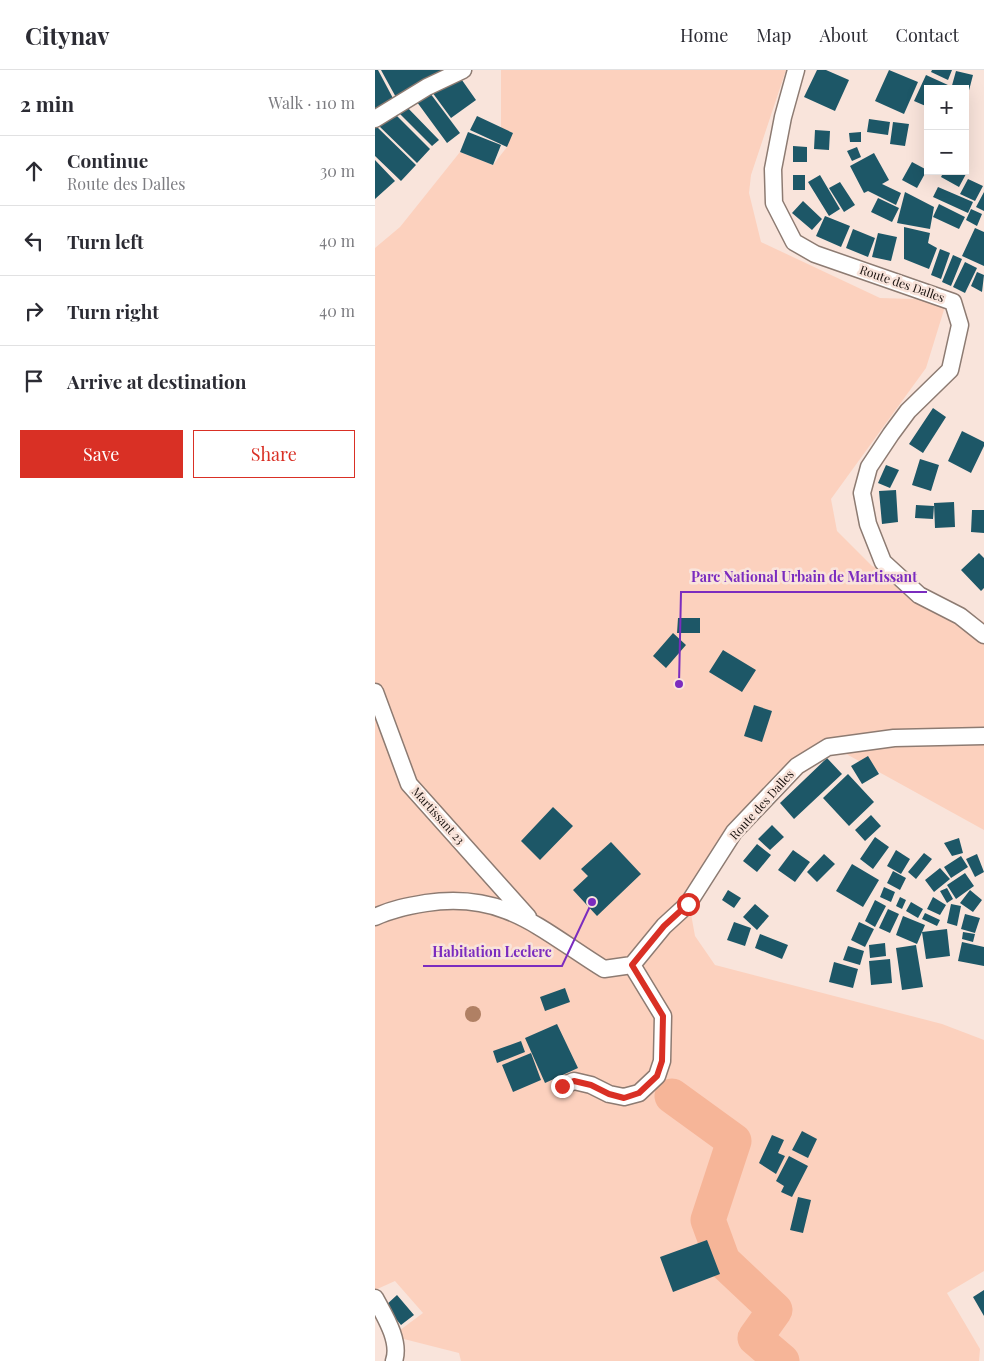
<!DOCTYPE html>
<meta charset="utf-8">
<style>
:root{--surface:#fff;--page:#f2f2f3;--text:#2b2b33;--muted:#7c7c81;--line:#e1e1e2;--accent:#d93025}
body{margin:0;font-family:"Playfair Display",serif;background:var(--page);color:var(--text)}
.controls{position:absolute;right:15px;top:15px;display:grid;overflow:hidden;border-radius:0px;box-shadow:0 5px 20px #0002}
.controls button{width:45px;height:45px;display:grid;place-items:center;padding:0;border:0;border-bottom:1px solid var(--line);background:var(--surface);color:var(--text);font:25px sans-serif}
.stop{position:absolute;width:15px;height:15px;margin:-11px;border:4px solid #d93025;border-radius:50%;background:#fff}
.stop.end{background:#d93025;border-color:#fff;box-shadow:0 1px 5px #0008}
.list{margin:0;padding:0;list-style:none}
h2{display:flex;justify-content:space-between;align-items:center;height:65px;margin:0;padding:0 20px;font-size:21px}
h2 small{font-size:16px;font-weight:400;color:var(--muted)}
.list li{display:grid;grid-template-columns:32px 1fr auto;gap:15px;align-items:center;box-sizing:border-box;height:70px;padding:0 20px;border-top:1px solid var(--line)}
.list b{display:block;font-size:19px;white-space:nowrap}
.list p{margin:0;font-size:16px;white-space:nowrap;color:var(--muted)}
.list em{font-size:16px;font-style:normal;color:var(--muted)}
.actions{display:flex;gap:10px;padding:15px 20px}
.actions a{flex:1;padding:11px 0;border:1px solid var(--accent);border-radius:0px;text-align:center;font-size:18px;color:var(--accent)}
.actions .main{background:var(--accent);color:#fff}
.icon{flex:none;width:28px;height:28px;fill:none;stroke:currentColor;stroke-width:2;stroke-linecap:round;stroke-linejoin:round}
.map{position:relative;flex:none;width:609px;height:1291px;overflow:hidden}
header{display:flex;align-items:center;gap:30px;box-sizing:border-box;height:70px;padding:0 25px;background:var(--surface);border-bottom:1px solid var(--line)}
header strong{font-size:24px}
nav{display:flex;gap:28px;margin-inline-start:auto;font-size:18px}
main{display:flex}
aside{flex:1;background:var(--surface)}
.map>svg:first-child{display:block}
.green{fill:#fcd1be}
.lines{fill:none;stroke-linecap:round;stroke-linejoin:round}
.river{stroke:#f6b598;stroke-width:35}
.building{fill:#1d5767}
.street-casing{stroke:#8d7b72;stroke-width:19}
.street{stroke:#fff;stroke-width:16}
.tree{fill:#b08064}
.route{stroke:#d93025;stroke-width:6}
.labels{text-anchor:middle;stroke-width:5;stroke-linejoin:round;paint-order:stroke}
.street-label{font-size:12px;fill:#19120f;stroke:#f9e4db}
.leader{fill:none;stroke:#7b2cbf;stroke-width:2}
.callout-dot{fill:#7b2cbf;stroke:#f9e4db;stroke-width:2}
.callout-label{font-size:14px;text-anchor:middle;font-weight:bold;fill:#7b2cbf;stroke:#f9e4db;stroke-width:5;stroke-linejoin:round;paint-order:stroke}
</style>
<header>
<strong>Citynav</strong>
<nav><a>Home</a><a>Map</a><a>About</a><a>Contact</a></nav>
</header>
<main>
<aside>
<h2>2 min<small>Walk · 110 m</small></h2>
<ul class="list">
<li><svg class="icon" aria-label="ahead" viewBox="0 0 24 24"><path d="M12 20V5M6 11l6-6 6 6"/></svg><div><b>Continue</b><p>Route des Dalles</p></div><em>30 m</em></li>
<li><svg class="icon" aria-label="left" viewBox="0 0 24 24"><path d="M17 20v-9H6M10 6l-5 5 5 5"/></svg><div><b>Turn left</b></div><em>40 m</em></li>
<li><svg class="icon" aria-label="right" viewBox="0 0 24 24"><path d="M7 20v-9h11M14 6l5 5-5 5"/></svg><div><b>Turn right</b></div><em>40 m</em></li>
<li><svg class="icon" aria-label="arrive" viewBox="0 0 24 24"><path d="M6 21V4h12l-3 4 3 4H6"/></svg><div><b>Arrive at destination</b></div></li>
</ul>
<div class="actions"><a class="main">Save</a><a>Share</a></div>
</aside>
<div class="map">
<svg width="609" height="1291" viewBox="0 0 609 1291">
<rect width="100%" height="100%" fill="#f9e4db"/>
<path class="green" d="M126 0H411L376 105 374 123 386 172 505 228 572 230 551 298 456 429 462 461 497 496 609 552V760L455 675 359 762 314 833 320 866 340 895 567 954 609 970V1201L572 1223 605 1279 604 1291H86L84 1283 17 1266 48 1243 20 1211 0 1220V178L25 157 85 82 118 95 132 77 126 57Z"/>
<g class="lines">
<path class="river" d="M297 1026 359 1071 333 1150 348 1191 400 1240 380 1268 407 1291"/>
</g>
<path class="building" d="M0 0H3L20 32 0 43Z
M6 0H80L23 31Z
M442 0H451L474 10 460 41 429 27Z
M514 0 543 12 529 44 500 31Z
M557 0H577L573 10 556 2Z
M581 1 598 5 591 32 590 19H576Z
M82 3 101 30 76 48 57 22Z
M551 5 573 15 571 19H553V37L539 31Z
M52 19 85 63 72 73 39 28Z
M29 34 64 70 57 76 22 41Z
M17 41 55 79 42 93 3 55Z
M102 46 138 63 132 77 95 60Z
M494 49 515 52 513 65 492 62Z
M518 52 534 54 530 76 515 74Z
M0 55 41 95 26 111 0 86Z
M440 60 455 61 454 80 439 79Z
M93 62 126 75 118 95 85 82Z
M486 62V72H475L474 63Z
M418 76 432 77V92H418Z
M482 77 486 87 477 91 472 81Z
M499 83 514 110 507 114 526 123 521 135 493 121 489 123 475 96Z
M0 90 20 111 0 129Z
M537 92 552 100 542 118 527 110Z
M569 101H586L591 104 584 117 566 107Z
M418 105H430V120H418Z
M445 105 465 139 454 146 433 112Z
M593 109 608 116 600 131 585 124Z
M465 112 480 135 469 142 454 118Z
M563 117 598 132 593 143 558 127Z
M530 122 559 137 555 159 522 153Z
M609 122V141L601 137Z
M503 128 524 138 517 152 496 142Z
M428 131 447 149 437 160 417 143Z
M564 134 590 147 584 159 558 147Z
M596 139 607 144 602 156 591 150Z
M450 146 475 156 466 177 441 166Z
M529 157 555 163 553 173 562 178 554 199 529 189Z
M600 158 609 162V196L587 186Z
M478 159 500 168 493 187 471 178Z
M503 163 522 167 516 191 497 187Z
M565 179 575 183 566 209 556 205Z
M578 185 587 189 576 216 567 212Z
M590 192 602 198 590 223 578 217Z
M602 202 609 205 607 222 596 216Z
M558 338 571 347 548 383 534 374Z
M587 361 609 372V376L596 403 573 391Z
M545 389 564 395 556 421 537 415Z
M511 395 524 400 515 418 503 413Z
M521 420 523 452 507 454 504 421Z
M579 432 580 457 560 458 559 433Z
M541 435 559 436 558 449 540 448Z
M597 440H609V463L596 462Z
M604 483 609 488V518L606 521 586 500Z
M303 548H325V563H302Z
M298 563 311 575 291 598 278 586Z
M348 580 381 600 367 622 334 602Z
M379 635 397 641 387 672 369 666Z
M493 686 504 704 487 714 476 696Z
M452 688 467 704 419 749 405 733Z
M473 704 499 732 474 756 448 728Z
M178 737 198 756 165 790 146 771Z
M496 745 506 756 490 771 480 760Z
M397 755 409 767 395 780 383 769Z
M500 767 514 777 498 799 485 789Z
M584 768 588 783 577 786 569 773Z
M236 772 266 804 222 846 198 820 213 806 206 799Z
M382 774 396 785 382 802 368 791Z
M418 780 435 792 420 812 403 800Z
M521 780 535 789 526 804 512 796Z
M549 783 557 789 541 809 533 802Z
M449 784 460 794 442 812 432 802Z
M602 784 609 802 600 807 591 789Z
M586 786 593 797 576 808 569 797Z
M477 794 504 810 488 837 461 821Z
M565 798 575 809 559 822 550 810Z
M518 801 531 808 525 820 512 813Z
M590 803 599 816 581 829 572 815Z
M509 817 520 822 516 832 505 827Z
M572 818 578 829 572 833 565 821Z
M353 820 366 828 359 838 347 830Z
M595 820 607 830 598 842 585 833Z
M525 827 531 830 527 839 521 836Z
M558 827 571 835 565 845 552 839Z
M500 830 511 836 500 857 490 851Z
M536 832 548 839 543 848 531 841Z
M380 834 394 846 382 860 368 847Z
M576 834 586 836 582 856 572 853Z
M513 839 524 844 515 863 504 858Z
M550 843 565 850 562 856 547 849Z
M590 844 605 848 600 863 586 859Z
M528 846 550 855 542 874 521 865Z
M359 852 376 858 370 876 352 870Z
M484 852 499 859 490 877 476 870Z
M572 859 575 886 551 889 547 862Z
M588 862 600 864 598 872 587 869Z
M385 864 413 875 407 889 380 878Z
M587 872 609 877V896L583 891Z
M510 873 511 886 495 888 494 875Z
M541 875 548 917 527 920 521 878Z
M473 876 489 881 485 895 468 890Z
M515 889 517 913 496 915 494 891Z
M459 892 483 899 478 918 454 912Z
M190 918 195 932 170 941 165 927Z
M182 954 203 998 170 1013 150 968Z
M146 971 150 982 122 993 118 981Z
M156 983 166 1010 138 1022 127 995Z
M427 1061 442 1069 433 1088 417 1080Z
M397 1065 409 1070 403 1083 410 1086 401 1104 384 1093Z
M414 1086 433 1096 417 1127 406 1122 409 1116 401 1111Z
M423 1127 436 1130 428 1163 415 1160Z
M332 1170 345 1204 298 1222 285 1187Z
M609 1220V1246L598 1227Z
M22 1225 39 1245 26 1255 10 1236Z"/>
<g class="lines">
<g class="street-casing">
<path id="street" d="M421 0 408 47 398 99 399 133 419 172 440 184 578 232 585 255 575 300 533 341 516 364 494 397 487 423 493 454 508 492 544 525 585 546 609 565
M0 49 52 17 88 0
M0 622 34 714 153 847
M0 847C17 839 33 836 51 833 130 821 166 860 229 899L257 895 289 856 313 834 359 762 422 696 453 677 519 668 609 666
M187 1016 199 1011 216 1015 234 1024 249 1027 264 1023 282 1006 287 991 288 946 257 895
M0 1228C9 1245 26 1271 19 1291"/>
</g>
<use href="#street" class="street"/>
</g>
<circle class="tree" cx="98" cy="944" r="8"/>
<g class="lines">
<path class="route" d="M187 1016 199 1011 216 1015 234 1024 249 1028 264 1023 282 1006 287 991 288 946 257 895 289 856 313 834"/>
</g>
<g class="labels">
<g class="street-label">
<text transform="translate(527 214) rotate(19)" y="4">Route des Dalles</text>
<text transform="translate(387 735) rotate(-48)" y="4">Route des Dalles</text>
<text transform="translate(63 746) rotate(48)" y="4">Martissant 23</text>
</g>
</g>
<path class="leader" d="M304 614L306 522H552M217 832L187 896H48"/>
<g class="callout-dot">
<circle cx="304" cy="614" r="5"/>
<circle cx="217" cy="832" r="5"/>
</g>
<g class="callout-label">
<text x="429" y="512">Parc National Urbain de Martissant</text>
<text x="117" y="887">Habitation Leclerc</text>
</g>
</svg>
<div class="controls">
<button>+</button>
<button>−</button>
</div>
<div class="stop" style="left:313px;top:834px"></div>
<div class="stop end" style="left:187px;top:1016px"></div>
</div>
</main>
